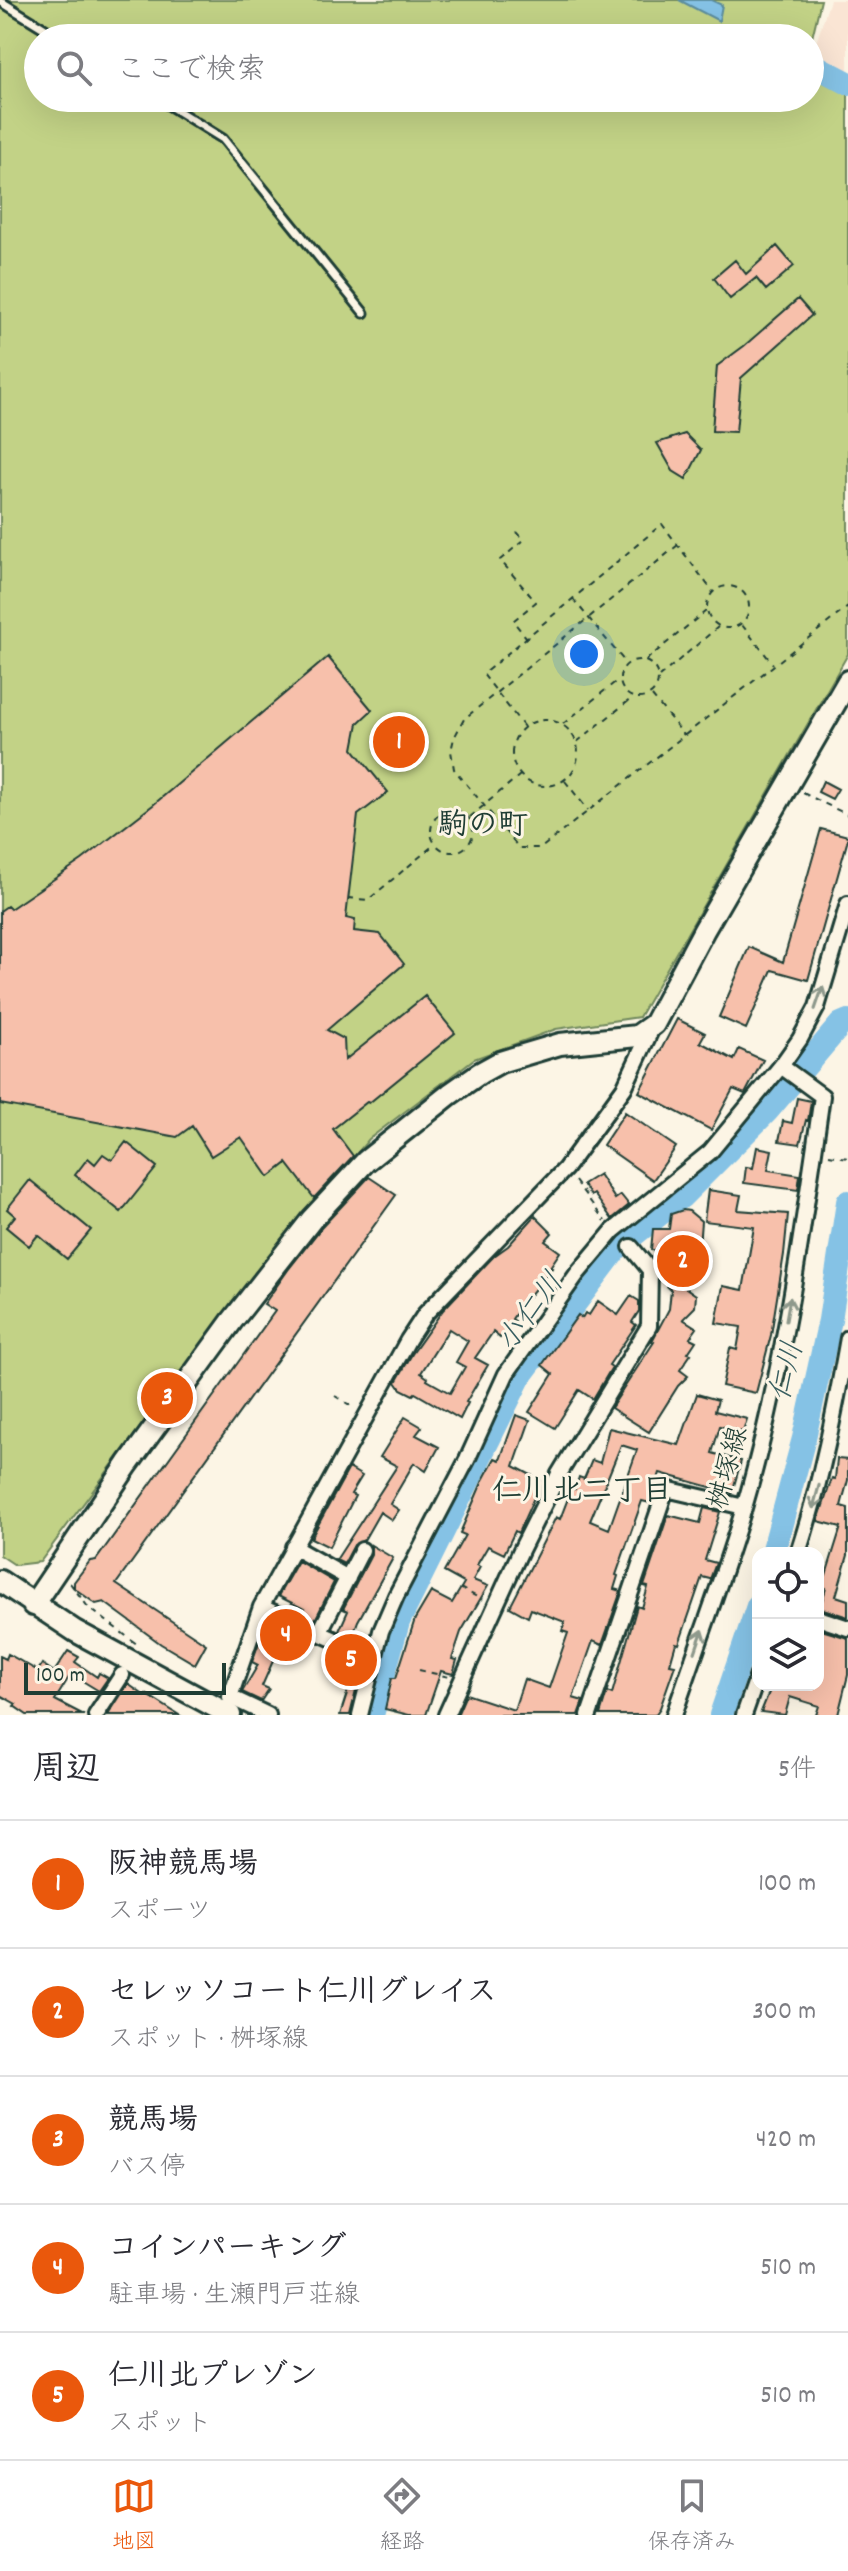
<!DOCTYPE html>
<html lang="ja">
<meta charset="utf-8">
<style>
:root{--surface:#fff;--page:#f2f2f3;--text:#2b2b33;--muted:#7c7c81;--line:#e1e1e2;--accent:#ea580c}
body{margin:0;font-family:Dekko,"Klee One",sans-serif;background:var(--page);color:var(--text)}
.controls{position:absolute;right:24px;bottom:24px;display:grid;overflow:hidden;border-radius:16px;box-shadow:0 8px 32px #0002}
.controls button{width:72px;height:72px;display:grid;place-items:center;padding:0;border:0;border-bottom:2px solid var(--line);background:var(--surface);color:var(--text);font:40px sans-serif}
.scale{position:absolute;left:24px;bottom:20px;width:202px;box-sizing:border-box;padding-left:8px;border:4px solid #1f3d34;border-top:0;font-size:22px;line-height:28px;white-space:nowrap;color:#1f3d34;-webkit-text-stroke:6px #fcf5e5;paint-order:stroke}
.you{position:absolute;left:584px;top:654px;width:28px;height:28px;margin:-20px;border:6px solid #fff;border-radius:50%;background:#1a73e8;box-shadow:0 0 0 12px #1a73e833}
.badge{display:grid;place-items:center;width:52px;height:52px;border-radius:50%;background:var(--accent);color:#fff;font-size:26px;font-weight:700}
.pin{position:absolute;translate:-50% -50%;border:4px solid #fff;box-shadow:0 2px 8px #0006}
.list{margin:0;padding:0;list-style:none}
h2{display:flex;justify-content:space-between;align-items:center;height:104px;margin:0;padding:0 32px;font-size:34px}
h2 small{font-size:26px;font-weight:400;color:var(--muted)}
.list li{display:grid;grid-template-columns:52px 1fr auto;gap:24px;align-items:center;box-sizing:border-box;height:128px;padding:0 32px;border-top:2px solid var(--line)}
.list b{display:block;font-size:30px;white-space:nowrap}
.list p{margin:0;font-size:26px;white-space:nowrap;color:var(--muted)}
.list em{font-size:26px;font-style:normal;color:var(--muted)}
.icon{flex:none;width:44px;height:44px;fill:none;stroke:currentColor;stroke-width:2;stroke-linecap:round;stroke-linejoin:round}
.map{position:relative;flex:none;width:848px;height:1715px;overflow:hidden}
.search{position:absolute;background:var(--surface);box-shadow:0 8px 32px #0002;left:24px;right:24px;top:24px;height:88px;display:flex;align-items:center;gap:20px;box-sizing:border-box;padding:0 28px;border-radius:44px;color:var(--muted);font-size:30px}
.sheet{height:744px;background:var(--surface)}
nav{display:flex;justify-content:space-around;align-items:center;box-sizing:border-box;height:112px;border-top:2px solid var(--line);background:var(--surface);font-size:22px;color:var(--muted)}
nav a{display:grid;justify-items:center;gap:4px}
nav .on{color:var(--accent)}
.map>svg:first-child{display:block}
.built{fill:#fae5d4}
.green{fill:#c2d286;stroke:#70885d;stroke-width:2}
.water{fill:#85c2e5;stroke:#5c8d9e;stroke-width:2}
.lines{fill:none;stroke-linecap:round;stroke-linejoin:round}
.river{stroke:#85c2e5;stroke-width:24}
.building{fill:#f7c0ab;stroke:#1f3d34;stroke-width:2;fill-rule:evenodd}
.lane-casing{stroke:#1f3d34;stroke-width:13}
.street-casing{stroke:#1f3d34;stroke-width:20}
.secondary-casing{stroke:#1f3d34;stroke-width:26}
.path{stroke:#1f3d34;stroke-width:2;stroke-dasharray:6 6;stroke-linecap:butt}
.lane{stroke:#fcf5e5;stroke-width:7}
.street{stroke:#fcf5e5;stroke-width:14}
.secondary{stroke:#fcf5e5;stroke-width:20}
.oneway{stroke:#8e998c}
.labels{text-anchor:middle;stroke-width:6;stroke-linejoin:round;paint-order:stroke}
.street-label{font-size:28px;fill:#1f3d34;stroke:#fcf5e5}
.neighbourhood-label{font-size:30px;font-weight:bold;fill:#1f3d34;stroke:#fcf5e5}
.water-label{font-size:30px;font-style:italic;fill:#385e60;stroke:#fcf5e5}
</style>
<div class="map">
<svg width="848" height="1715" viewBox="0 0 848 1715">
<rect width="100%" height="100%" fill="#fcf5e5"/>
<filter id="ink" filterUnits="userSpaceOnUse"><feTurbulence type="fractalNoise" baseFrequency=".0125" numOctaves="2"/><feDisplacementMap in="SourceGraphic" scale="16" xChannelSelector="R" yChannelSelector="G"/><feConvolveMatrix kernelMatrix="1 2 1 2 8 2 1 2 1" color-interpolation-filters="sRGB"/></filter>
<g filter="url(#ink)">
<path class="built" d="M830 0H848V73L812 55Z"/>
<path class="green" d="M0 0H821L810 46V38H38V98H810V75L848 94V654L639 1017 556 1029 474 1059 369 1139 236 1298 40 1562 15 1565 0 1555Z"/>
<path class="water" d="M679 0H711L722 5 719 21Z"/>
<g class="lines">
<path class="river" d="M810 63 848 83
M773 1553 804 1438 830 1320 848 1202
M372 1715 398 1622 520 1376 616 1249 681 1197 767 1111 841 1024 848 1021
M721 1715 758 1606"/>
</g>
<path class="building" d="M777 246 794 266 766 290 756 278 730 299 714 278 735 260 746 274Z
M798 299 812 315 741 378 736 432 712 431 717 366 744 346Z
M685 434 701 450 686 479 673 471 657 443Z
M328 657 372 710 358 723 353 749 388 792 358 815 346 918 355 920 354 931 380 934 404 964 327 1030 344 1039 345 1060 425 996 455 1033 369 1103 367 1102 333 1129 353 1156 314 1198 287 1163 269 1177 241 1137 211 1156 192 1126 177 1137 0 1104V911L7 906 10 909 82 860 153 805Z
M823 781 838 789 832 799 818 792Z
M821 829 848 836V839L808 980 772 970 746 1029 719 1017 749 947 783 962Z
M677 1019 705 1033 700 1042 734 1060 739 1049 763 1060 745 1094 733 1089 711 1130 639 1092Z
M797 1098 811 1101 808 1121 806 1120 800 1144 779 1141 783 1121 792 1123Z
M625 1112 676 1147 653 1180 603 1145Z
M126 1142 157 1167 121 1212 75 1175 88 1158 95 1164 103 1154 112 1160Z
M757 1147 772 1150 768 1170 800 1175 798 1190 744 1183 746 1167 753 1168Z
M599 1174 615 1199 621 1195 629 1205 612 1219 594 1194 591 1196 583 1184Z
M369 1177 396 1195 116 1584 206 1644 195 1664 161 1644 104 1602 96 1604 74 1588V1582L90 1561 96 1560 275 1311 264 1304 288 1270 322 1227Z
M30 1180 91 1230 67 1259 38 1235 29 1246 6 1227 15 1216 7 1209Z
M708 1190 741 1195 738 1210 788 1214 784 1254 771 1335 756 1393 722 1386 730 1348 737 1350 741 1327 716 1323 723 1286 743 1290 754 1227 704 1221Z
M683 1210 689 1211 701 1221 697 1273 686 1288 696 1295 695 1307 683 1319 697 1328 690 1338 696 1341 688 1353 691 1354 680 1370 688 1376 678 1386 649 1432 611 1408 654 1342 652 1341 669 1309 671 1290 667 1286 670 1238 661 1251 651 1250 653 1229H669L671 1214Z
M535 1216 552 1233 545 1241 560 1252 550 1267 552 1268 520 1307 512 1319 515 1321 500 1338 493 1332 475 1358 488 1365 466 1402 468 1403 460 1419 415 1393 413 1395 401 1389 396 1382 412 1354 443 1310 494 1256 508 1246ZM449 1329 468 1341 456 1362 465 1367 450 1393 427 1380 428 1378 421 1373Z
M631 1296 639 1301V1311L632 1322 636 1325 609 1365 612 1367 593 1399 579 1390 555 1428 529 1412 553 1374 542 1365 578 1315 582 1318 585 1313 589 1315 598 1301 618 1315Z
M697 1394 718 1400 715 1411 747 1419 743 1432 720 1426 712 1453 741 1461 732 1493 660 1473 650 1503 642 1501 616 1575 618 1576 614 1589 621 1591 602 1645 593 1641 573 1698 583 1701 578 1715H457L466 1694 514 1710 524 1679 549 1688 568 1633 562 1631 565 1622 531 1609 528 1617 510 1607 556 1517 560 1519 572 1488 575 1489 579 1477 584 1479 592 1460 600 1463 609 1428 679 1445ZM621 1445 637 1450 609 1529 590 1521Z
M516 1415 530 1420 514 1466 544 1482 538 1494 536 1493 518 1533 515 1531 504 1554 488 1546 477 1565 480 1567 473 1580 488 1586 461 1632 452 1659 457 1660 453 1674 441 1671 426 1715H409L385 1709 392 1678H396L415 1619 431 1592 452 1603 464 1583 444 1572 465 1535 460 1533 483 1480 495 1458 500 1460Z
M405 1417 422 1427 416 1435 439 1447 426 1471 414 1463 390 1504 399 1510 392 1520 380 1512 364 1540 354 1545 344 1564 336 1560 397 1466 380 1457Z
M837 1459 848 1460V1480L841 1506 848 1508V1555L836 1596 848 1600V1617L820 1608 826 1588 818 1585V1572L826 1575 841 1527 818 1521 832 1478 835 1479Z
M349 1468 362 1476 351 1494 355 1496 329 1547 311 1538Z
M704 1508 720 1512 705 1560 716 1563 710 1579 702 1577 679 1644 676 1643 670 1664 675 1665 660 1708 655 1715H600L607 1692 612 1694 637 1606 642 1608 648 1587 644 1586 668 1515 700 1523Z
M371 1545 393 1558 358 1621 351 1640 339 1631 348 1611 343 1609 371 1555Z
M298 1561 334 1582 315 1620 301 1614 304 1609 278 1596Z
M818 1629 848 1638V1675L838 1715H816L819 1706 790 1697 785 1715 761 1712 772 1685H818Z
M261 1637 280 1645 262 1686 269 1689 261 1701 242 1692 258 1665 252 1662Z
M346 1645 365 1654 356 1675 337 1666Z
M68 1651 79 1657 75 1662 97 1677 99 1673 108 1678 99 1691 71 1674 55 1700 84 1715H27L14 1706 16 1704 0 1695V1656L6 1659 8 1654 38 1671 42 1664 54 1672Z
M351 1681 358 1683 350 1715H340Z
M128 1684 145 1696 146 1694 179 1715H108Z"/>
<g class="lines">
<g class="lane-casing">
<path id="lane" d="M0 1 60 38
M157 98 223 139 364 313"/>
</g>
<g class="street-casing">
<path id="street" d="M293 1547 348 1578
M798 1553C821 1482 835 1411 848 1338
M261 1607 333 1639
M818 1618 848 1628
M319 1633 362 1550
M96 1715 122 1675
M268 1715 230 1697 261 1607 408 1340 425 1314 565 1169 624 1088 652 1028
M360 1715 381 1631 396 1596 467 1460 506 1374 577 1274 613 1231 710 1152 781 1066 800 1039 817 1007 848 904
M446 1715 521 1550 559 1474 649 1326 650 1270 631 1247
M589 1715 666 1489 744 1507
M674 1715C697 1646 723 1578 744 1508 783 1374 802 1234 822 1096L781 1066
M744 1715 758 1675"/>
</g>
<g class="secondary-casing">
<path id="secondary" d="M0 1581 75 1631 230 1715
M33 1605 128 1464 232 1321 312 1219 366 1161 450 1094 480 1073 500 1062 560 1044 637 1036 654 1024 704 930 848 681"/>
</g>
<path class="path" d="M517 532 524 540 500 560 536 602 513 621 526 637
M678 545 464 719 454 738 451 751 454 769 519 848H541L848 607
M707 607a21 21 0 1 1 42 0a21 21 0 1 1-42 0Z
M573 599 625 662
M742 625 773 664
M620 679a19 19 0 1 1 38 0a19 19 0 1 1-38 0Z
M646 660 706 611
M659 677 718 627
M652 696 684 735
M512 753a33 33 0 1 1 66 0a33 33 0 1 1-66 0Z
M563 724 619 679
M524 727 483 674 662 524 713 592
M577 742 631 699
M565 781 588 810
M803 793 848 815
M431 831a21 21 0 1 1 42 0a21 21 0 1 1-42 0Z
M470 817 520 775
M348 898 368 900 435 844
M829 1155 848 1158
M575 1181 605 1221
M335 1396 353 1407
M70 1583 88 1607 138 1645
M460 1588 483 1600
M419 1670 449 1677"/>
<use href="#lane" class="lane"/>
<use href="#street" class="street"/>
<use href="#secondary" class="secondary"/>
</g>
<defs><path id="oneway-shaft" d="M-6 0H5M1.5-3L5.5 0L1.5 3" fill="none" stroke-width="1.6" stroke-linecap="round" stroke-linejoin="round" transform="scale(2)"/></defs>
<g class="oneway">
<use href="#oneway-shaft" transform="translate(819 998) rotate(-71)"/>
<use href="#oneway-shaft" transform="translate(788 1309) rotate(-80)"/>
<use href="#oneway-shaft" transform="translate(816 1497) rotate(105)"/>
<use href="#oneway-shaft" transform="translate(699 1641) rotate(-71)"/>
</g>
</g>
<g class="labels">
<g class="street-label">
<text transform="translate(726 1467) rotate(-75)" y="10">桝塚線</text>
</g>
<g class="neighbourhood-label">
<text x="483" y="833">駒の町</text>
<text x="582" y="1499">仁川北二丁目</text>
</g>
<g class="water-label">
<text transform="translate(529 1311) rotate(-53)" y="10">小仁川</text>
<text transform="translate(785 1371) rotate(-76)" y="10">仁川</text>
</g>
</g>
</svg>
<div class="controls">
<button><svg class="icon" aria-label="locate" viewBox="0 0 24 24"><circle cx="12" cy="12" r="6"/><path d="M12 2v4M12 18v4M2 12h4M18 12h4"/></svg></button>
<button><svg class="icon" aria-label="layers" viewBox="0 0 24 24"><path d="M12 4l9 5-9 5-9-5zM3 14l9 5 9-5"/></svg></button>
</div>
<div class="scale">100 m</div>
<div class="you"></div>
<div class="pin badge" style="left:399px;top:742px">1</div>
<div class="pin badge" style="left:683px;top:1261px">2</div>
<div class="pin badge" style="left:167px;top:1398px">3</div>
<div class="pin badge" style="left:286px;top:1635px">4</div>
<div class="pin badge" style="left:351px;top:1660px">5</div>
<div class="search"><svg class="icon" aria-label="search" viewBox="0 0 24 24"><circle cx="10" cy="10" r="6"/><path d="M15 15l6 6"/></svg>ここで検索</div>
</div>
<section class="sheet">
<h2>周辺<small>5件</small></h2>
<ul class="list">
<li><span class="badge">1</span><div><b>阪神競馬場</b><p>スポーツ</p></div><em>100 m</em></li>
<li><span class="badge">2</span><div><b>セレッソコート仁川グレイス</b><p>スポット · 桝塚線</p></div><em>300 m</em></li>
<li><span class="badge">3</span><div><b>競馬場</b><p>バス停</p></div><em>420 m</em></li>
<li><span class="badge">4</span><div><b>コインパーキング</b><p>駐車場 · 生瀬門戸荘線</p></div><em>510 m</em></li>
<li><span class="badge">5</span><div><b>仁川北プレゾン</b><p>スポット</p></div><em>510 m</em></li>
</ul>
</section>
<nav>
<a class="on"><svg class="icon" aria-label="map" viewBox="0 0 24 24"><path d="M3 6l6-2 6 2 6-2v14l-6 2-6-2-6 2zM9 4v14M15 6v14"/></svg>地図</a>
<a><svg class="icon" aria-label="directions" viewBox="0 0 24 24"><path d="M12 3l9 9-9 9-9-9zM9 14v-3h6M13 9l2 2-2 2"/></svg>経路</a>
<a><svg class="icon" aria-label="saved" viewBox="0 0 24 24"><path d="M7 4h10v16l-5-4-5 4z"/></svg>保存済み</a>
</nav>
